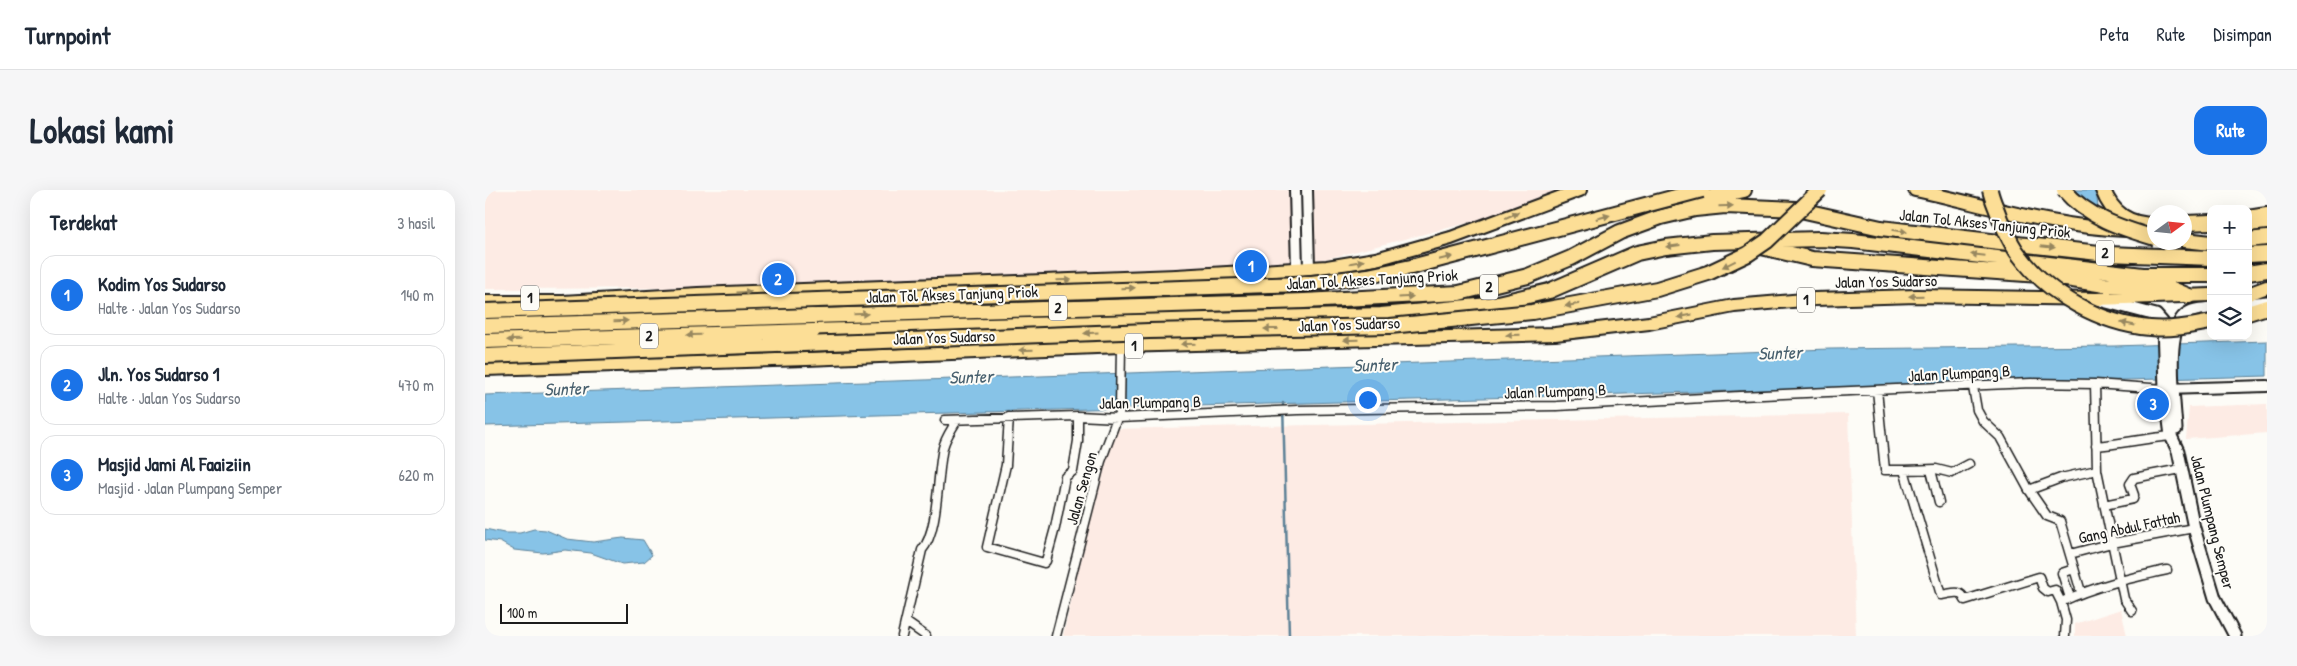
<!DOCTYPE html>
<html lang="id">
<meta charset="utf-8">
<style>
:root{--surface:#fff;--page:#f6f6f7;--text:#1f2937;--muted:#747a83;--line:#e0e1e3;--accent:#1a73e8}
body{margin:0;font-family:"Patrick Hand",sans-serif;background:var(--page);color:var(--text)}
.controls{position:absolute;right:15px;top:15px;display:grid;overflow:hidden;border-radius:10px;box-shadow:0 5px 20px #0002}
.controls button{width:45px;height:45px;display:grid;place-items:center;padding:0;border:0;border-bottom:1px solid var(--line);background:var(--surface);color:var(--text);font:25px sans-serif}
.compass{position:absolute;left:1662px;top:15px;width:45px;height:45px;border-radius:50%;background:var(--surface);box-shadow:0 5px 20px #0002;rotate:75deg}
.scale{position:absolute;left:15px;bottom:12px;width:128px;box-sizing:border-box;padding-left:5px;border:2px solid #1c1c1c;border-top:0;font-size:14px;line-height:18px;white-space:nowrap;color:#1c1c1c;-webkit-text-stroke:4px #fdfcf7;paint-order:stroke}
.you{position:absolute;left:882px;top:209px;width:18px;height:18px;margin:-12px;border:4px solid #fff;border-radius:50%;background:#1a73e8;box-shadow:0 0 0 8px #1a73e833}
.badge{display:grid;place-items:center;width:32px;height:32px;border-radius:50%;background:var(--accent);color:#fff;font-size:16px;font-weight:700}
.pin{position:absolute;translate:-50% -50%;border:2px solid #fff;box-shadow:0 1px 5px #0006}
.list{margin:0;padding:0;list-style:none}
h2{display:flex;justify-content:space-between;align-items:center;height:65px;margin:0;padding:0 20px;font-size:21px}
h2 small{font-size:16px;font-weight:400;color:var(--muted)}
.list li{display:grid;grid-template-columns:32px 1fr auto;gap:15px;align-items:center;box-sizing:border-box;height:80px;margin:0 10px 10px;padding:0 10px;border:1px solid var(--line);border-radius:15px}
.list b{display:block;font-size:19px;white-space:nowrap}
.list p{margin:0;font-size:16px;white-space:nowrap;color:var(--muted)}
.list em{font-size:16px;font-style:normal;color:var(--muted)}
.icon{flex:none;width:28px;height:28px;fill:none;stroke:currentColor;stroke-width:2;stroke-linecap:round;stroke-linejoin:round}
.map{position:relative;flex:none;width:1782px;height:446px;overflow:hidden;border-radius:15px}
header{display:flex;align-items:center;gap:30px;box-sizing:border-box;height:70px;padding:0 25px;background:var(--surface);border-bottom:1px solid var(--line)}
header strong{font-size:24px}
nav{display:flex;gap:28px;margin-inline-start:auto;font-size:18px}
.intro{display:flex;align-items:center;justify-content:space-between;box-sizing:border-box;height:120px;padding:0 30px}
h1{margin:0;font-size:35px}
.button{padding:12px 22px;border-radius:15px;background:var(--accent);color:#fff;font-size:18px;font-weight:700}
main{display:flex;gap:30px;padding:0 30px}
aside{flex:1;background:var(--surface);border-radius:15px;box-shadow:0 5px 20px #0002}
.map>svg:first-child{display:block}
.built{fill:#fdebe4}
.water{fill:#87c3e7;stroke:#5c8096}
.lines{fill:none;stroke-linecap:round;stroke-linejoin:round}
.stream{stroke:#5c8096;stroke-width:2.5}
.minor-casing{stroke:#1c1c1c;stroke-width:11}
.tertiary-casing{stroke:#1c1c1c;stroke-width:14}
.secondary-casing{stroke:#1c1c1c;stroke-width:15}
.trunk-casing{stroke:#1c1c1c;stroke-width:16}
.motorway-casing{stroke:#1c1c1c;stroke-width:18}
.minor{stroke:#fdfcf7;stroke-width:8}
.tertiary{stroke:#fdfcf7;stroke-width:10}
.secondary{stroke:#fdfcf7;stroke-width:11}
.trunk{stroke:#fcde96;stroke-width:12}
.motorway{stroke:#fcde96;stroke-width:14}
.motorway-bridge-casing{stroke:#1c1c1c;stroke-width:18;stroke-linecap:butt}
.motorway-bridge{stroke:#fcde96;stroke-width:14}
.oneway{fill:#97875f}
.labels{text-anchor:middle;stroke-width:4;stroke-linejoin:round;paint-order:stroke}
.shield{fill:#fdfcf7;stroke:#605f5e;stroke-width:1}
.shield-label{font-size:15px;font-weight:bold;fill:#1c1c1c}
.street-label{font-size:16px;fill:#1c1c1c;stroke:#fdfcf7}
.water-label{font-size:18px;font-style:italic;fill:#475f6d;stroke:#fdfcf7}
</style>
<header>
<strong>Turnpoint</strong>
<nav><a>Peta</a><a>Rute</a><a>Disimpan</a></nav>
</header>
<div class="intro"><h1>Lokasi kami</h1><a class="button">Rute</a></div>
<main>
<aside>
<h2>Terdekat<small>3 hasil</small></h2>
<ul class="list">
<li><span class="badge">1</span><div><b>Kodim Yos Sudarso</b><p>Halte · Jalan Yos Sudarso</p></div><em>140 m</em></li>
<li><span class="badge">2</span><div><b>Jln. Yos Sudarso 1</b><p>Halte · Jalan Yos Sudarso</p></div><em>470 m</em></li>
<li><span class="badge">3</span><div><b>Masjid Jami Al Faaiziin</b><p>Masjid · Jalan Plumpang Semper</p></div><em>620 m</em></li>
</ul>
</aside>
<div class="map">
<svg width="1782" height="446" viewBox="0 0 1782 446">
<rect width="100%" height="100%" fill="#fdfcf7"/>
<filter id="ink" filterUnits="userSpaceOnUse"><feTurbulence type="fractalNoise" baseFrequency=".02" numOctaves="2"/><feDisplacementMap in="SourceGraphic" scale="10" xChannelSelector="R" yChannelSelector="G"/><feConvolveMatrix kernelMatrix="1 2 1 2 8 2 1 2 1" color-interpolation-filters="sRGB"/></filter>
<g filter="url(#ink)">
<path class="built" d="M0 0H1084L1034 20 813 76 402 97 0 99Z
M1782 214V243L1701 249 1704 217Z
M1363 224 1371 446H578L626 239Z
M1636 419 1642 446H1590V434Z"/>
<path class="water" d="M1591 0H1611L1613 17 1600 11Z
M1782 151V186L0 236V205L1345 159 1629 156Z
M0 339 19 343H35L49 339 61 340 82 349 108 352 138 348 158 350 167 365 159 372 137 374 106 363 80 360 58 363 29 360 15 352 0 350Z"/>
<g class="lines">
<path class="stream" d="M798 213 804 446"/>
<g class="minor-casing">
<path id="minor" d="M1610 194 1612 280 1639 409 1647 421
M1488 197 1492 220 1498 231 1515 247 1544 300 1562 326 1575 331 1596 402
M1392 200 1400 280H1419L1456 405C1467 404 1475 398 1480 410L1554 387 1558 398 1563 402 1570 400 1576 412
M524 227 521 275 502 357 559 373 561 371 570 338 580 287 588 281 593 251V226
M460 230 593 226 633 228 813 220 1072 216 1255 206 1546 193 1610 194 1680 199
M1611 256C1636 254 1661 248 1686 246
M1419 280 1451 279 1467 283 1484 274
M1446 280 1454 312
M1544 300 1576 288 1612 280
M1619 315 1648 309 1649 305 1645 294 1649 288 1696 279
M1585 364 1627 353 1709 338
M1585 408 1577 383 1589 379
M421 432 441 446
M417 446 437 360C454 341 452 283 458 258 460 248 467 239 472 230
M571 446 616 271 635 220 636 156
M1580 446 1581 430 1576 412C1610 396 1645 388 1682 380"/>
</g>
<g class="tertiary-casing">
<path id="tertiary" d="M810 0 812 79
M822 0 824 78
M1681 199 1782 196"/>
</g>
<g class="secondary-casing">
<path id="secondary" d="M1618 111 1671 125 1678 133 1680 199 1686 246 1693 261 1709 338 1730 408 1750 446
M1763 114 1782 112
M1691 239C1690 213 1679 142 1700 125 1707 119 1717 119 1726 118"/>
</g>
<g class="trunk-casing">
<path id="trunk" d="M1430 0C1500 15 1568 37 1640 40
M1763 35 1782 33
M1763 104 1782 97
M0 112H78L213 104 691 86 842 77 891 69 966 48 1095 0
M0 179 322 169 636 156 1070 144 1164 133 1249 116 1330 109 1432 106 1611 109 1726 105"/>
</g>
<g class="motorway-casing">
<path id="motorway" d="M1618 0C1627 24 1644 35 1670 35
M1205 12 1259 0
M1763 28 1782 25
M1700 33 1726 32
M1700 50 1726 53
M1763 50 1782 48
M1272 56 1327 69 1555 85 1620 95 1680 96 1704 106
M1763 65 1782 64
M1763 83 1782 80
M1763 123 1782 117
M327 126 819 111 974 103 1043 86 1086 68 1135 42 1176 27 1210 19 1240 16 1311 19 1396 38 1497 50 1623 64 1726 68
M328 141 896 125 1004 115 1064 101 1152 63 1181 57 1227 52 1335 49 1368 51 1658 85H1726"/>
</g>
<use href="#minor" class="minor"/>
<use href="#tertiary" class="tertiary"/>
<use href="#secondary" class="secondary"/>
<use href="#trunk" class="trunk"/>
<use href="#motorway" class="motorway"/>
<g class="motorway-bridge-casing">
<path id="motorway-bridge" d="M1505 0C1507 10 1512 19 1515 29 1521 42 1526 55 1535 66 1564 105 1616 134 1665 138 1685 140 1706 136 1726 132
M1579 0C1602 27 1636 38 1670 48
M0 121 819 94 883 86 926 77 1217 0
M0 136 327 126
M0 151 328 141
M0 166 664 141 905 136 1047 122 1172 99 1223 83 1263 64 1282 51 1335 0"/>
</g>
<use href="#motorway-bridge" class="motorway-bridge"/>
</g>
<defs><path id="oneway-solid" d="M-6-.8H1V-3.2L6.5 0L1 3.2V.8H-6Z" transform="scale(1.25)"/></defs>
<g class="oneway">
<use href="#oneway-solid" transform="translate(1241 16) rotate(-2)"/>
<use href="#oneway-solid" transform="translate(1027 25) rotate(-24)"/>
<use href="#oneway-solid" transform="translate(1118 27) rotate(-15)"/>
<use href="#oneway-solid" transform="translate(1415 41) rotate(8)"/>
<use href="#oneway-solid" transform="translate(1188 56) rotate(173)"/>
<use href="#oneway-solid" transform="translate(1563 57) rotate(6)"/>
<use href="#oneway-solid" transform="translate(1493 65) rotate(-174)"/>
<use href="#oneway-solid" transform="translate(961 68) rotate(-14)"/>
<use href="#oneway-solid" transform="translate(872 72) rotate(-10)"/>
<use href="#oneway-solid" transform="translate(1244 74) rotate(154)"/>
<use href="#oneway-solid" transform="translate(579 90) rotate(-2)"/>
<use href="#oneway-solid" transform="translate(643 98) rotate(-2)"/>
<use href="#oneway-solid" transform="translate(259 102) rotate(-3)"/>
<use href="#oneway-solid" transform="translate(1431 106) rotate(179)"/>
<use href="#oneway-solid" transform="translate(921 107) rotate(-4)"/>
<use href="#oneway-solid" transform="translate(1087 115) rotate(170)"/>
<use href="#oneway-solid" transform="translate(376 124) rotate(-2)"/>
<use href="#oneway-solid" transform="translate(1200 126) rotate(169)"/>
<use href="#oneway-solid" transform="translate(136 131) rotate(-2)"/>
<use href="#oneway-solid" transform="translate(1643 134) rotate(-169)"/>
<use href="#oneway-solid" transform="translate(786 139) rotate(180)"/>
<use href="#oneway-solid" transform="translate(606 143) rotate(177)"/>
<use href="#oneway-solid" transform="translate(209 145) rotate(178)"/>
<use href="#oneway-solid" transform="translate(1028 145) rotate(178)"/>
<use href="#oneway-solid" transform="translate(29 150) rotate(178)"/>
<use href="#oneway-solid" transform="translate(866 150) rotate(178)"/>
<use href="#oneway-solid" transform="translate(703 154) rotate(179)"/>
<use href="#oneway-solid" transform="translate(541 160) rotate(178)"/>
</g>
</g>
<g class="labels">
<g class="shield">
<rect x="1611" y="50.5" width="18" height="25" rx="4"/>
<rect x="995" y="84.5" width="18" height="25" rx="4"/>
<rect x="36" y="95.5" width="18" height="25" rx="4"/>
<rect x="1312" y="97.5" width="18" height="25" rx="4"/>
<rect x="564" y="105.5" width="18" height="25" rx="4"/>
<rect x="155" y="133.5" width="18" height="25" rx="4"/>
<rect x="640" y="143.5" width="18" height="25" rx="4"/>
</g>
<g class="shield-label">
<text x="1620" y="68">2</text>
<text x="1004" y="102">2</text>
<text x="45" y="113">1</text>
<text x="1321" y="115">1</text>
<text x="573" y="123">2</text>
<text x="164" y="151">2</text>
<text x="649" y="161">1</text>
</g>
<g class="street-label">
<text transform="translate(1500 33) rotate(6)" y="6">Jalan Tol Akses Tanjung Priok</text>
<text transform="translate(887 89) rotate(-3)" y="6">Jalan Tol Akses Tanjung Priok</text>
<text transform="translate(1401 91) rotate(-1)" y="6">Jalan Yos Sudarso</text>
<text transform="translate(467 104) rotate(-2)" y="6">Jalan Tol Akses Tanjung Priok</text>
<text transform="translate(864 134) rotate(-2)" y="6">Jalan Yos Sudarso</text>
<text transform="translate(459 147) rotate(-2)" y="6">Jalan Yos Sudarso</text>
<text transform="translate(1474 183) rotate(-3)" y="6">Jalan Plumpang B</text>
<text transform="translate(1070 201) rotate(-2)" y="6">Jalan Plumpang B</text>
<text transform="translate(665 212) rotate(-1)" y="6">Jalan Plumpang B</text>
<text transform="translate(596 298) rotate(-74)" y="6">Jalan Sengon</text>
<text transform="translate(1728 332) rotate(76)" y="6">Jalan Plumpang Semper</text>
<text transform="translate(1644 337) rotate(-12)" y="6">Gang Abdul Fattah</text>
</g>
<g class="water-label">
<text transform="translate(1295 163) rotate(-2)" y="6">Sunter</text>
<text transform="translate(890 175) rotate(-2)" y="6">Sunter</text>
<text transform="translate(486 187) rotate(-2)" y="6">Sunter</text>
<text transform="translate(81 199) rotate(-2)" y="6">Sunter</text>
</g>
</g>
</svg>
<div class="controls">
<button>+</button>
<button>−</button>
<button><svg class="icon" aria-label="layers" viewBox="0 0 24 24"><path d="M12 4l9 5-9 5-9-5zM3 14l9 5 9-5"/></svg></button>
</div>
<svg class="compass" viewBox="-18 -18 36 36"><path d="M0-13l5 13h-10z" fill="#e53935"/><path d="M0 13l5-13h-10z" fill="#747a83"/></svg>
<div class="scale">100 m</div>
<div class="you"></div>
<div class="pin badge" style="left:766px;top:76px">1</div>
<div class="pin badge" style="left:293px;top:89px">2</div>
<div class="pin badge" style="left:1668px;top:214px">3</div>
</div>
</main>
